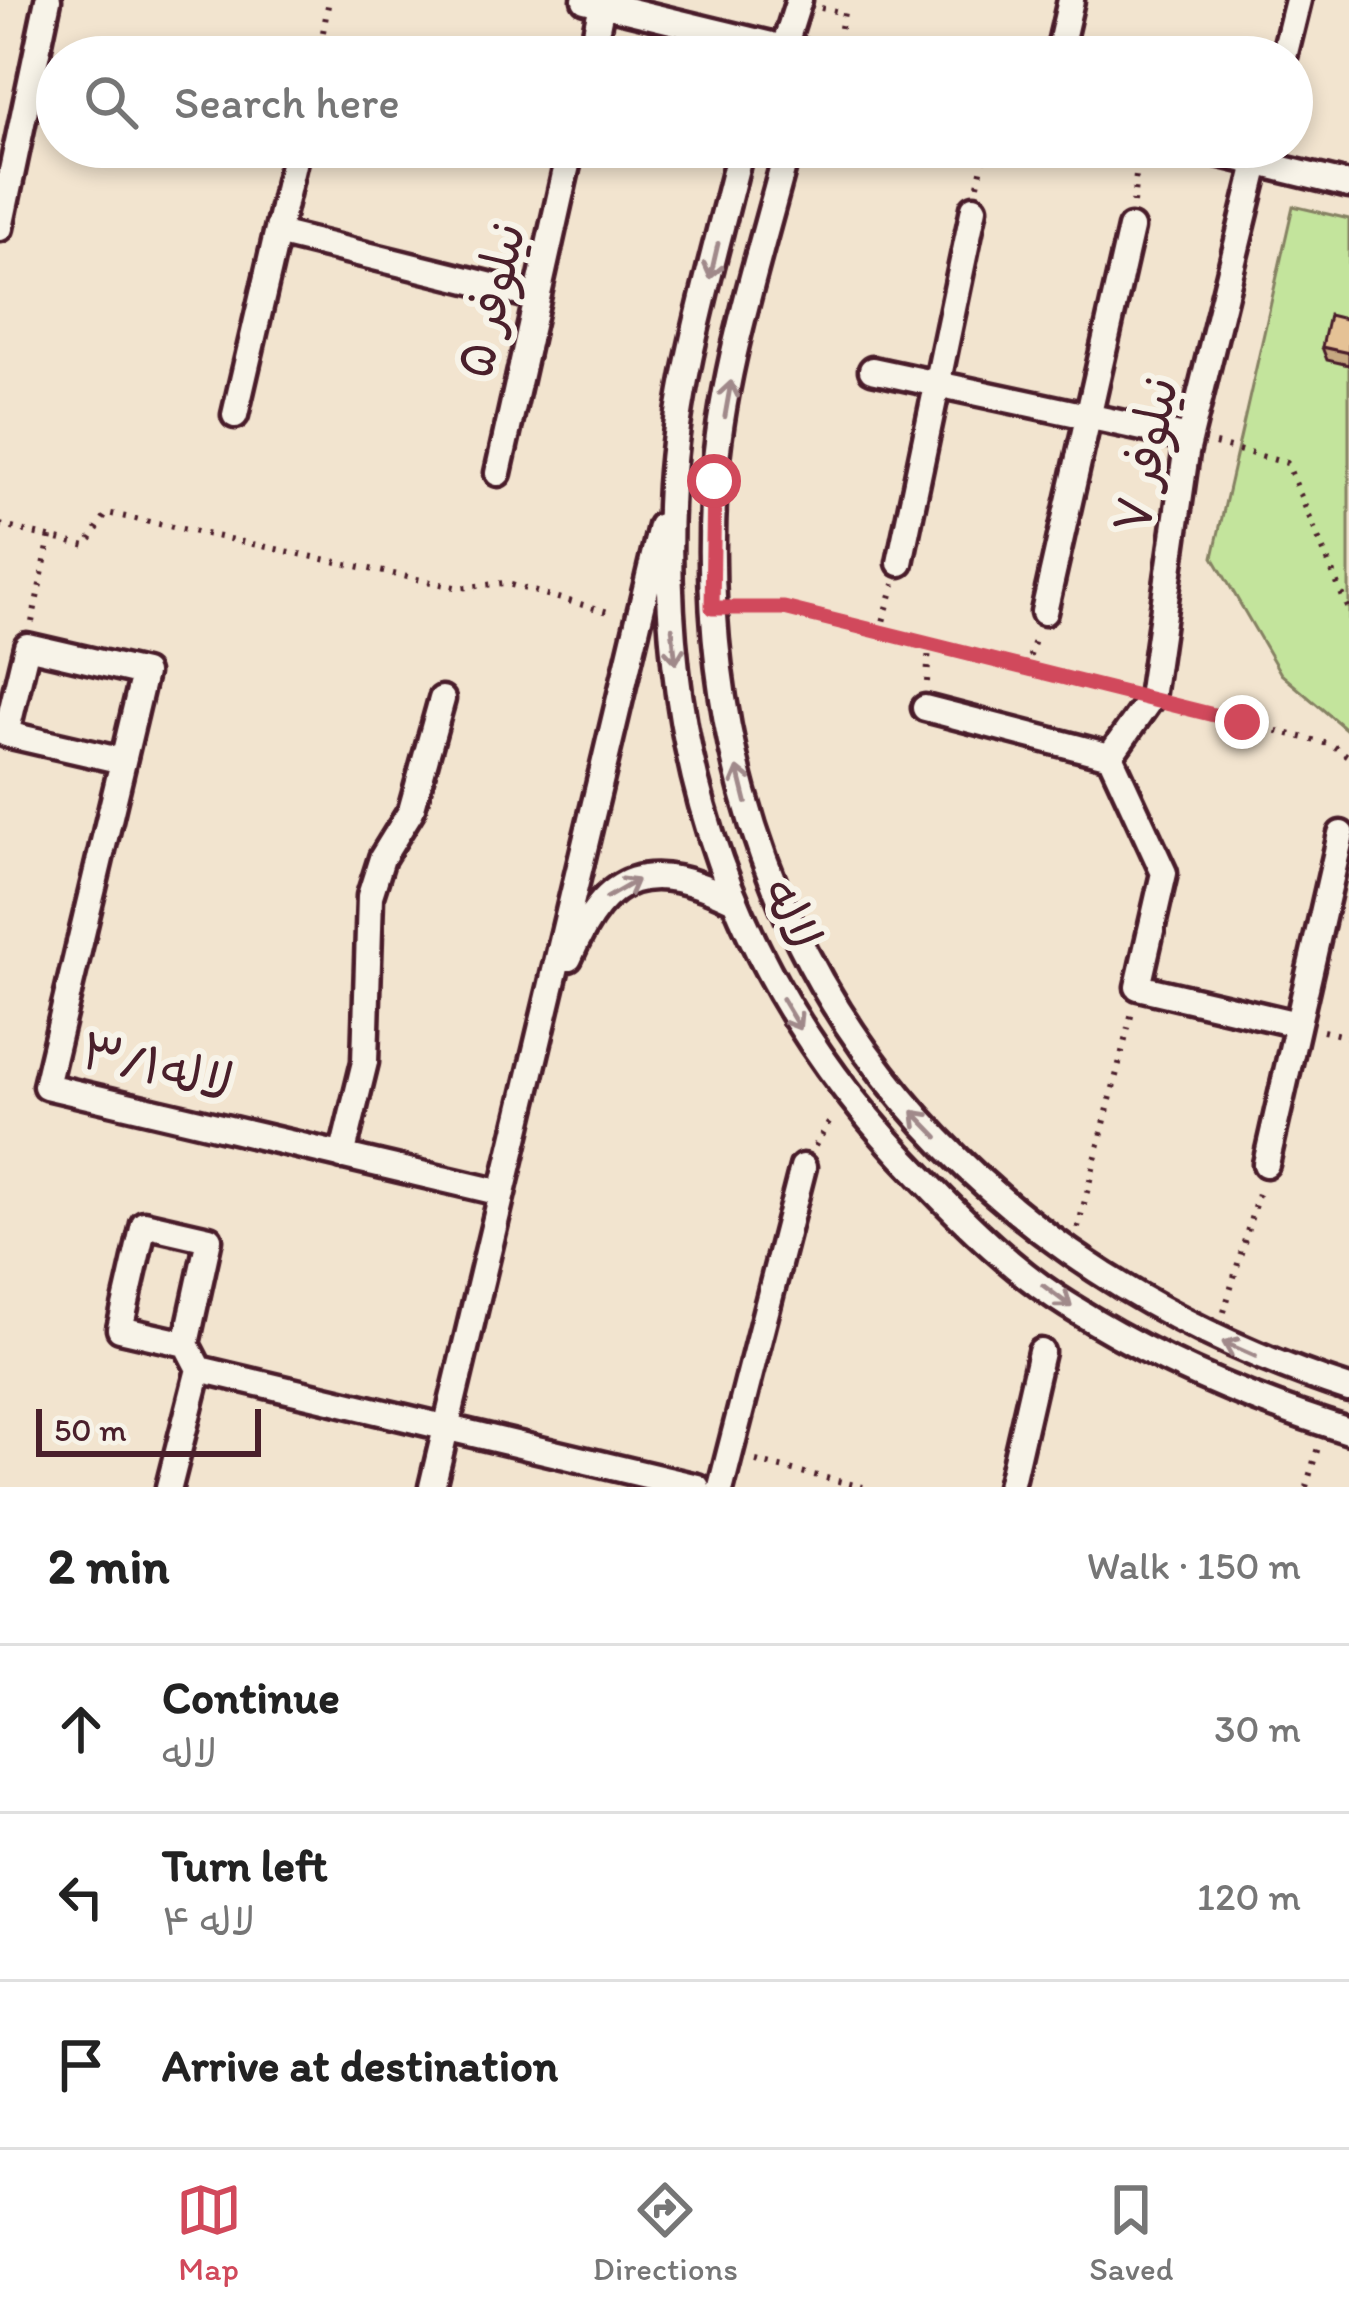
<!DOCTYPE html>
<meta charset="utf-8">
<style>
:root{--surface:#fff;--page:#f2f2f2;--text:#222;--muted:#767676;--line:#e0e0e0;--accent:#d1495b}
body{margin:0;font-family:Itim,"Playpen Sans Arabic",sans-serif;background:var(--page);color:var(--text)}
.scale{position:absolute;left:36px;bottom:30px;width:225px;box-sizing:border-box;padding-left:12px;border:6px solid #4a1f2b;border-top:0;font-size:33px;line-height:42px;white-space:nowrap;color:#4a1f2b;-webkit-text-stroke:9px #f7f3e8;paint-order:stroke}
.stop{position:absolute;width:36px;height:36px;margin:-27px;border:9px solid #d1495b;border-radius:50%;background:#fff}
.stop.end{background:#d1495b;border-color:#fff;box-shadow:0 3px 12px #0008}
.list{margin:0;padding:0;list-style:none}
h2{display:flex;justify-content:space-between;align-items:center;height:156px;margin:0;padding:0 48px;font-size:51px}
h2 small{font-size:39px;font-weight:400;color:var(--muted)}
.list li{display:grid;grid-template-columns:78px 1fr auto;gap:36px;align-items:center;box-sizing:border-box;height:168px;padding:0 48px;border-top:3px solid var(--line)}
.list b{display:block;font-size:45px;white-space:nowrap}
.list p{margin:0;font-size:39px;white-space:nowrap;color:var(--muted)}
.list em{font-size:39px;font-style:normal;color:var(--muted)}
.icon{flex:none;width:66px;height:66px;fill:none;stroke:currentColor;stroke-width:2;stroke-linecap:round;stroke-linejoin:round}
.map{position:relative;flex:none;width:1349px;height:1487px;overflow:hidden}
.search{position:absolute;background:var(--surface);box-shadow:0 6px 18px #0003;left:36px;right:36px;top:36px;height:132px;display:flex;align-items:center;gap:30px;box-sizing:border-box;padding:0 42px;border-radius:66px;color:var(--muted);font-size:45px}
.sheet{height:660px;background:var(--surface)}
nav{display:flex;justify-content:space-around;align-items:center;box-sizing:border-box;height:168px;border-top:3px solid var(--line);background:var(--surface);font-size:33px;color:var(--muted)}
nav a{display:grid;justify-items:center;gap:6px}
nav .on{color:var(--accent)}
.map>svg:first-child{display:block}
.green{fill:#c3e49c;stroke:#868264;stroke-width:3}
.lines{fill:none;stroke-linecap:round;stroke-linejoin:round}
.minor-casing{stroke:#4a1f2b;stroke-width:33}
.path{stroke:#4a1f2b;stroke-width:6;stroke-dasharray:3 9;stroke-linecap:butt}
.minor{stroke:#f7f3e8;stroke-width:24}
.wall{fill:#c5a781;stroke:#4a1f2b;stroke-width:3}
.building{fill:#e5c296;stroke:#4a1f2b;stroke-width:3}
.oneway{stroke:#a0898a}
.route{stroke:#d1495b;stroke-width:15}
.labels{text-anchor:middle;stroke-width:12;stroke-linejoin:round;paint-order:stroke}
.street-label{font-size:51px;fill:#4a1f2b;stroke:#f7f3e8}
</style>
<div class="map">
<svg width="1349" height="1487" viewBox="0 0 1349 1487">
<rect width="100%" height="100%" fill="#f2e4cf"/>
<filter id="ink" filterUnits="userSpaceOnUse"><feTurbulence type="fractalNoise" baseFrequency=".00833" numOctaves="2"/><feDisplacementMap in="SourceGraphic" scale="24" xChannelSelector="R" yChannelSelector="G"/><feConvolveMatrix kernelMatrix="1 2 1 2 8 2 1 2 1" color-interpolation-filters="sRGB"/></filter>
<g filter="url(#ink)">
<path class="green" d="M1293 206 1349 219V732L1281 674 1213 557Z"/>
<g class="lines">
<g class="minor-casing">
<path id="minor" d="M585 0 821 57
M319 57V53
M591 57 602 4
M781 57 799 0
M1058 57 1071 0
M1284 57 1298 0
M741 147C715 257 678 372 671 485 656 758 732 984 924 1180 967 1225 1015 1272 1068 1305 1156 1361 1250 1400 1349 1431
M788 147C760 257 721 371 714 484 686 926 935 1254 1349 1389
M1192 147 1349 185
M0 228 48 0
M277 233 537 297
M872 370 1189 438
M235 415 297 147
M498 473 571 147
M900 563 974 208
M1044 612 1131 228
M925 708 1110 756 1164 873 1138 987 1297 1024
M1110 756 1151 698 1186 453 1261 147
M123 761 6 734 27 646 144 673 46 1086 502 1193
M569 958C607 869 649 859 734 900
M342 1156 365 1062 370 896 382 858 411 811 442 699
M1266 1164 1341 834
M186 1344 120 1329 144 1224 209 1239 186 1344 199 1369 697 1487
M169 1487 199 1369
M432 1487 661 526
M721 1487 803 1167
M1010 1487 1041 1352"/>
</g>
<path class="path" d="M821 8 844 13 838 42
M323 32 329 0
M978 185 986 147
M1133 203 1139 147
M1215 444 1287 463 1349 612
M0 525 86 546 107 513 459 588 504 583 612 613
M740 608H783L1124 692
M32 622 50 537
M880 632 894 584
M1026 668 1036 637
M927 682 929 644
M1172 704 1332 745 1349 757
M1323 1031 1349 1037
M815 1146 833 1116
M1078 1228 1133 1008
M1224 1312 1260 1187
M756 1461 863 1487
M1306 1487 1319 1444"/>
<use href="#minor" class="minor"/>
</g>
<path class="wall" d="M1349 320V365L1327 360 1322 347Z"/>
<path class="building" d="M1329 315 1349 320V353L1322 347Z"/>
<defs><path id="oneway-shaft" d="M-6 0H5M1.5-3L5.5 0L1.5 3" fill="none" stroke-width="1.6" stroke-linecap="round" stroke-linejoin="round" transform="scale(3)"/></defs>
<g class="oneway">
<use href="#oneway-shaft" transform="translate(714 261) rotate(103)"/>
<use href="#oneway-shaft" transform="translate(728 399) rotate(-80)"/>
<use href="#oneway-shaft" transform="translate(674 646) rotate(84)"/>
<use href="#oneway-shaft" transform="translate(742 785) rotate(-104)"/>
<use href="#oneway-shaft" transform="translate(622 889) rotate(-30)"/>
<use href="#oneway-shaft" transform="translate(791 1014) rotate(59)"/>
<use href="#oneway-shaft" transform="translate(925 1124) rotate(-134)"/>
<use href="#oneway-shaft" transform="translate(1057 1296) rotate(37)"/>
<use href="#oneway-shaft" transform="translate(1239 1349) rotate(-156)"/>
</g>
</g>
<g class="lines" filter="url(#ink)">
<path class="route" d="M714 481 712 608H784L1242 722"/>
</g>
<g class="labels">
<g class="street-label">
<text transform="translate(490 300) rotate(-77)" y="18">نیلوفر ۵</text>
<text transform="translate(1145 455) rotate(-79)" y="18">نیلوفر ۷</text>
<text transform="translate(792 914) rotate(66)" y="18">لاله</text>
<text transform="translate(157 1066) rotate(13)" y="18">لاله۳/۱</text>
</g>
</g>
</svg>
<div class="scale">50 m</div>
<div class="stop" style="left:714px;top:481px"></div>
<div class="stop end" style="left:1242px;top:722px"></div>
<div class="search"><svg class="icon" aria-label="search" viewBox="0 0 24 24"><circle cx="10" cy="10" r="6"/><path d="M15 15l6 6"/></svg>Search here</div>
</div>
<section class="sheet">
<h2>2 min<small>Walk · 150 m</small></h2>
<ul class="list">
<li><svg class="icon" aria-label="ahead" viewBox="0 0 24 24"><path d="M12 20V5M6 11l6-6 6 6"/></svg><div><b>Continue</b><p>لاله</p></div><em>30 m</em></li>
<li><svg class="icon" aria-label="left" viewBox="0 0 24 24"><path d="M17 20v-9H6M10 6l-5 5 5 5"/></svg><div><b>Turn left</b><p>لاله ۴</p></div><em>120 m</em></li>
<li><svg class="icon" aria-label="arrive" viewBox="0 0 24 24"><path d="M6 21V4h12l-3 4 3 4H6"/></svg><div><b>Arrive at destination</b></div></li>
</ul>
</section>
<nav>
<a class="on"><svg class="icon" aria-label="map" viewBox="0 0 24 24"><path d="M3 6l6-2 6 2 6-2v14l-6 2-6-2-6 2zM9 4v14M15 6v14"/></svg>Map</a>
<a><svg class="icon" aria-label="directions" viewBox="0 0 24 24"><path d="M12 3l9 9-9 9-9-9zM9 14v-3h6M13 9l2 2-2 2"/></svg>Directions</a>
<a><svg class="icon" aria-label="saved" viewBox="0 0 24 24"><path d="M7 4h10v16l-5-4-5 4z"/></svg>Saved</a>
</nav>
